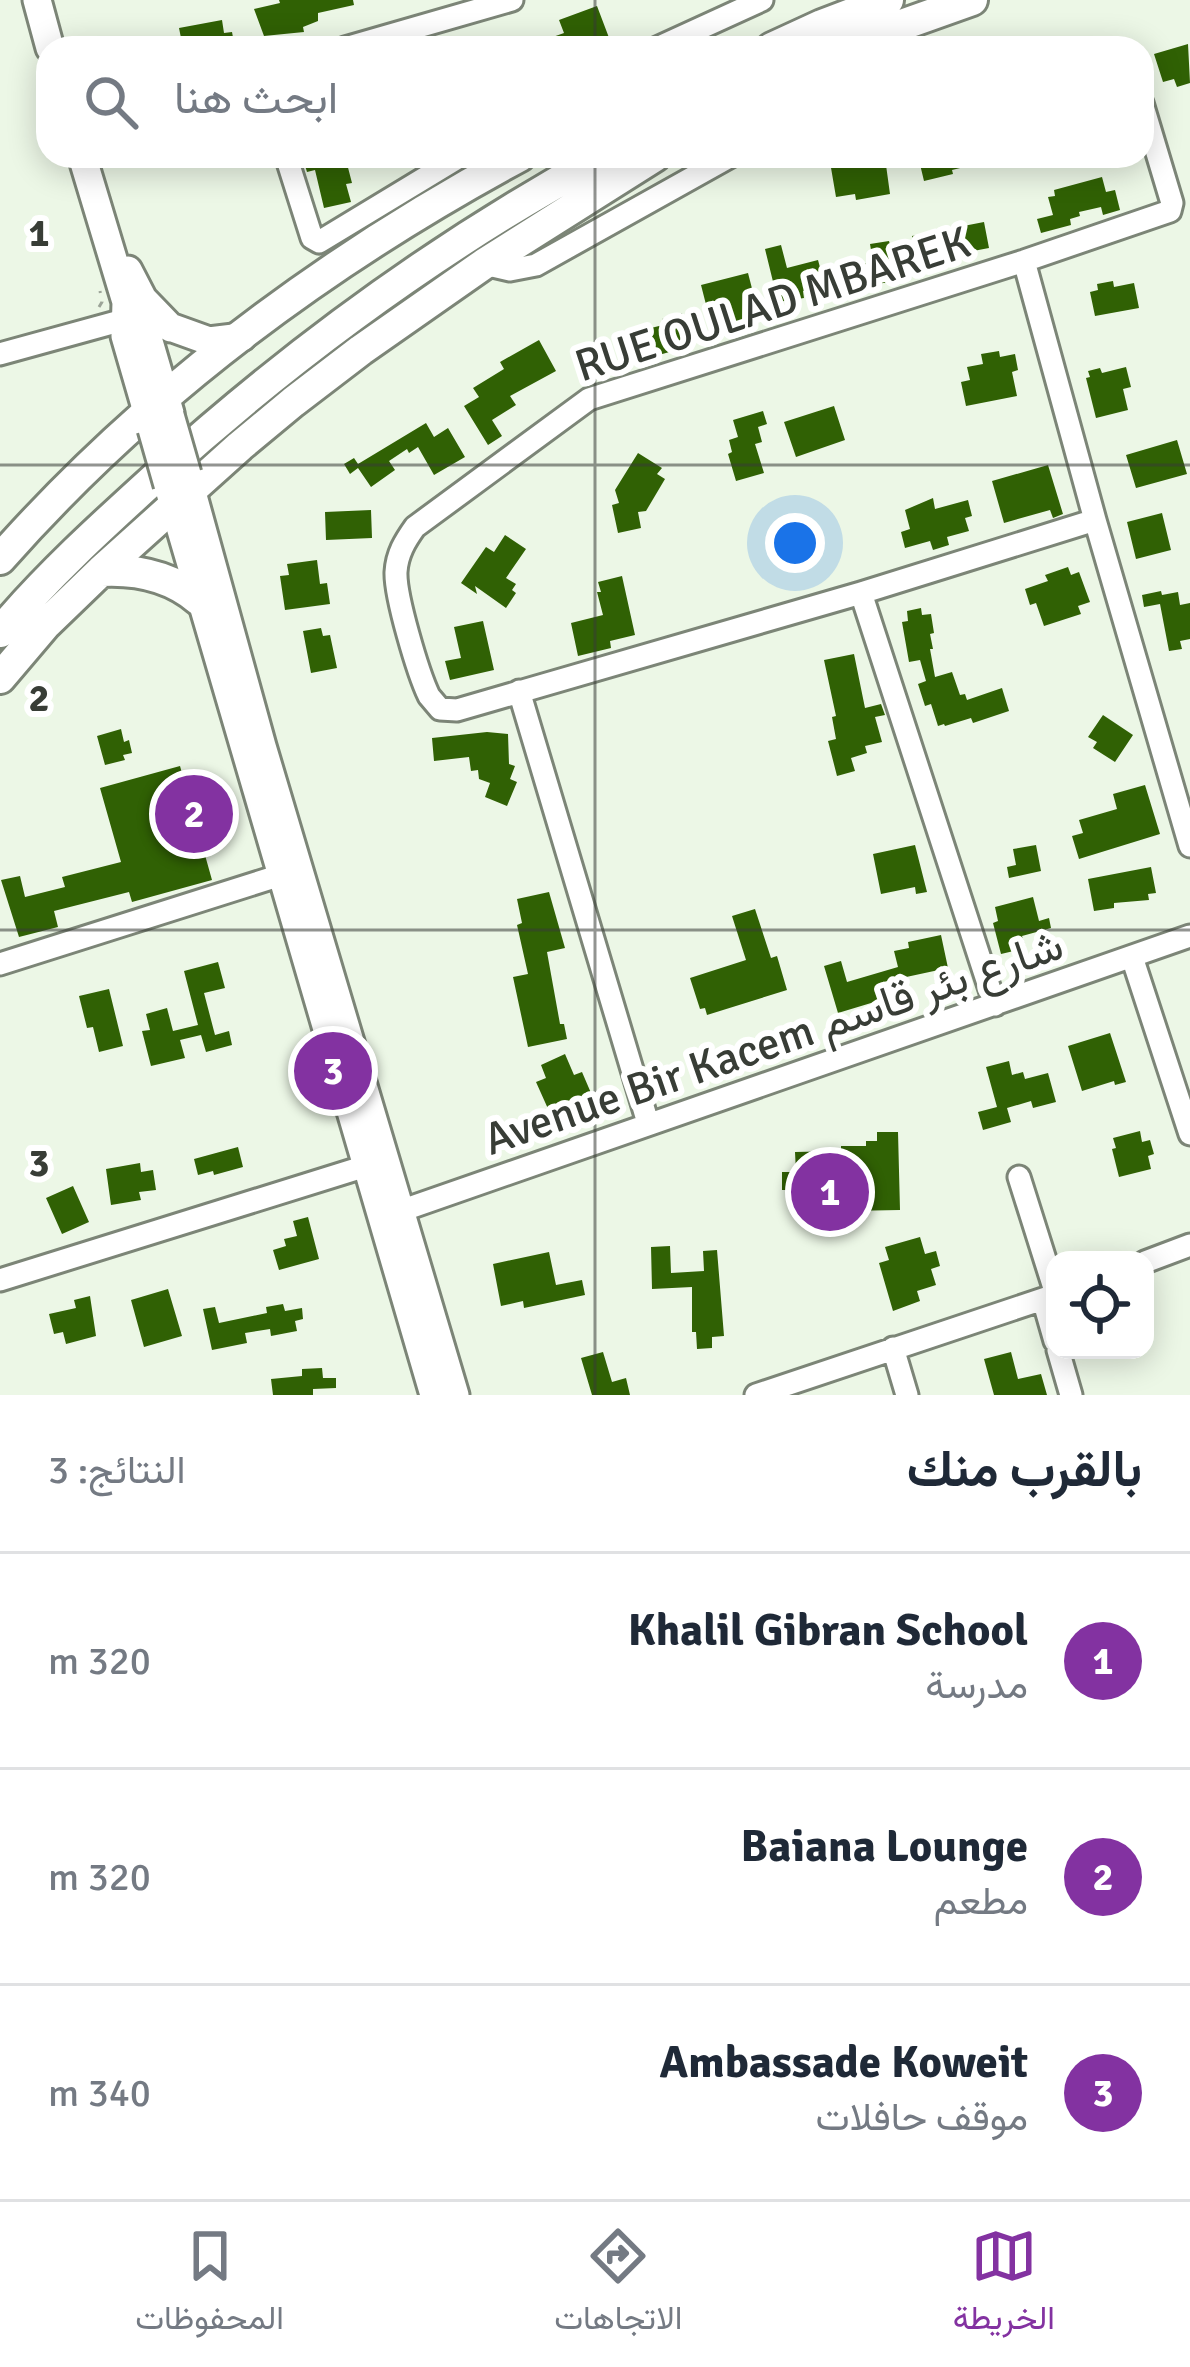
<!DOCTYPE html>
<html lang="ar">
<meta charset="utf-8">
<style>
:root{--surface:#fff;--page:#f6f6f7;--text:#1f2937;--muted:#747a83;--line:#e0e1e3;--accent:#8332a1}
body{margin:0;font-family:Signika,Vazirmatn,sans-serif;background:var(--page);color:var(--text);direction:rtl}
.controls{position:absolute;right:36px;bottom:36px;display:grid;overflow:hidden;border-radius:24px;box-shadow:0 6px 30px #0003}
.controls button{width:108px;height:108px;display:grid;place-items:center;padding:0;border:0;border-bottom:3px solid var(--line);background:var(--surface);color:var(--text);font:60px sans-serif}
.you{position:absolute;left:795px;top:543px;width:42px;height:42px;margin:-30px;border:9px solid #fff;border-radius:50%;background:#1a73e8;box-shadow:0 0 0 18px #1a73e833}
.badge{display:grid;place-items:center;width:78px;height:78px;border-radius:50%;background:var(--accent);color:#fff;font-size:39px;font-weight:700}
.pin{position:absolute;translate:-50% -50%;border:6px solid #fff;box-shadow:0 3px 12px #0006}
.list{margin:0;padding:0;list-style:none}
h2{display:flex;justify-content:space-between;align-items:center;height:156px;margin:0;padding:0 48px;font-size:51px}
h2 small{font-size:39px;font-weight:400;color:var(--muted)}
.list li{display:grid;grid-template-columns:78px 1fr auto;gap:36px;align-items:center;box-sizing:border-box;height:216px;padding:0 48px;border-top:3px solid var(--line)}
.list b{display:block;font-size:45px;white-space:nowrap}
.list p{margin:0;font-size:39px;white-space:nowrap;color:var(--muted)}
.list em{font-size:39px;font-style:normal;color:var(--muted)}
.icon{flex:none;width:66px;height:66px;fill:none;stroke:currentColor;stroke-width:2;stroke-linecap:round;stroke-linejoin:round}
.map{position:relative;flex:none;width:1190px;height:1395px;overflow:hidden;direction:ltr}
.search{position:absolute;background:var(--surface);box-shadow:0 6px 30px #0003;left:36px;right:36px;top:36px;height:132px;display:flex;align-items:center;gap:30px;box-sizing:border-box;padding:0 42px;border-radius:36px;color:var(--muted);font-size:45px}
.sheet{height:804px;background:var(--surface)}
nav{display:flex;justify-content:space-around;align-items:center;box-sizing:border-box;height:168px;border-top:3px solid var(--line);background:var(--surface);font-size:33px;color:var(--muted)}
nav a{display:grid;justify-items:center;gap:6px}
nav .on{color:var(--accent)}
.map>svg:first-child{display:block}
.building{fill:#306104}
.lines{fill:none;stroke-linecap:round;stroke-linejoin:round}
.minor-casing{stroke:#7c8577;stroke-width:27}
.major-casing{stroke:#7c8577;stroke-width:33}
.highway-casing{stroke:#7c8577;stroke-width:36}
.path{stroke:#9ca498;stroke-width:3;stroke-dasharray:6 9;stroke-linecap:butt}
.minor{stroke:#fff;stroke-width:21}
.major{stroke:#fff;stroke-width:27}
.highway{stroke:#fff;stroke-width:30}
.major-bridge-casing{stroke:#7c8577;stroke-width:33;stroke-linecap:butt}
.major-bridge{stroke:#fff;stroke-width:27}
.grid{fill:none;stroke:#383d36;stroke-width:3;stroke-opacity:0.55}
.labels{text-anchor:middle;stroke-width:12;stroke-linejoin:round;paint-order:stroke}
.street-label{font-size:45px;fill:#383d36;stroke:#fff}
.grid-label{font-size:39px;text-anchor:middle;font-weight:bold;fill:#383d36;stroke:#fff;stroke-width:12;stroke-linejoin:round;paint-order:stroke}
</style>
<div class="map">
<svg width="1190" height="1395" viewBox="0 0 1190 1395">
<rect width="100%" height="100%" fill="#ecf7e6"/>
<path class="building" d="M279 0H353L354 5 318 13V21L303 27 304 32 264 36 254 9 280 3Z
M597 6 611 43 600 46 598 42 581 48H554L550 38 564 33 559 20Z
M222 20 224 33 232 32 235 48H183L179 28Z
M1188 44 1190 83 1177 87 1174 79 1163 82 1154 54Z
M315 156H345L352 183 346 184 351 202 324 208 315 170 307 172 303 159Z
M918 156H992L993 160 952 170 953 174 924 181Z
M858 157 859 165 870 163 871 168 886 165 890 194 856 200 855 194 836 197 830 162Z
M1102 177 1106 192 1115 190 1120 210 1103 215 1101 207 1079 212 1080 216 1070 219 1071 225 1041 233 1037 219 1053 215 1048 197 1055 196 1054 190Z
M984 222 989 248 947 256 949 265 895 277 896 281 858 287 855 265 873 262 870 244 889 241 890 245 913 241 912 236Z
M781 245 787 268 818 260 825 286 803 291 804 298 778 302 765 249Z
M748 273 756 304 750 306 755 326 725 334 724 330 713 332 701 285Z
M1113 281 1114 287 1134 283 1139 308 1095 316 1090 292 1098 290 1097 284Z
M682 313 691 346 648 358 642 340 650 338 647 329 663 325 662 319Z
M539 340 556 371 510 396 516 405 492 420 502 436 488 445 464 406 479 397 473 388 504 369 500 362Z
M999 351 1000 357 1015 354 1018 370 1012 372 1017 396 966 406 961 382 970 380 967 367 983 364 981 354Z
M1126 367 1131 387 1123 389 1128 410 1096 418 1086 378 1090 377 1088 371 1100 368 1102 373Z
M834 406 845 440 796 457 784 422Z
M763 411 767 424 758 427 762 442 755 444 764 473 736 481 728 454 732 452 729 440 738 437 733 420Z
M426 423 434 437 448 428 465 457 434 475 418 447 409 453 407 449 389 461 395 470 371 487 358 468 350 474 344 464 354 458 358 464Z
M1177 440 1187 474 1136 488 1126 455Z
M638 453 662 468 657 474 665 479 646 511 638 512 641 528 618 533 612 505 619 503 615 490Z
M1048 465 1063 514 1053 518 1050 510 1004 523 992 481Z
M933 498 935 509 968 500 972 516 965 518 969 531 947 537 949 545 933 550 930 541 905 548 901 532 910 529 905 510Z
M371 510 372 538 326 540 325 512Z
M1162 513 1171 550 1136 559 1127 522Z
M505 535 526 549 506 578 516 584 512 590 516 593 506 608 475 586 477 594 461 583 486 547 494 552Z
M317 560 320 584 327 583 330 604 285 610 280 576 289 575 287 564Z
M1068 567 1071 575 1079 572 1090 602 1078 606 1081 614 1044 626 1036 603 1030 605 1025 589 1048 581 1045 575Z
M622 576 635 635 610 641 611 648 578 656 571 623 603 615 597 592H601L598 582Z
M1161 591 1162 595 1178 592 1180 605 1190 603V639L1180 641 1182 649 1169 651 1160 604 1144 607 1142 595Z
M921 608 922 615 931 614 934 633 930 634 933 649H930L935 677 952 672 960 695 965 694 967 700 1002 688 1009 711 973 723 971 718 945 726 944 724 938 726 931 704 925 706 918 684 926 681 920 660 909 662 902 622 908 621 907 611Z
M483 621 494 670 450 680 445 661 461 658 454 627Z
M321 628 323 636 330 635 337 668 311 673 303 631Z
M854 654 865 708 881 704 885 715 875 717 882 742 865 746 867 753 851 758 855 771 837 776 828 741 836 739 832 717 836 716 824 660Z
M1103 715 1133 735 1115 762 1093 748 1097 742 1088 737Z
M121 729 124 742 129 740 132 753 123 755 125 760 105 765 97 736Z
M487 732 508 734 509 764 515 766 510 779 517 782 507 806 485 797 490 783 479 779 478 770 471 771 469 757 434 761 432 738Z
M180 766 212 880 132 902 129 892 54 911 58 927 19 937 1 880 20 876 25 897 65 887 62 877 121 862 100 788Z
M1145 785 1160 834 1079 859 1072 836 1083 833 1079 820 1117 809 1113 794Z
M915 845 927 892 916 894 915 887 881 894 873 854Z
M1036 845 1041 871 1009 878 1007 867 1016 865 1013 849Z
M1151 867 1156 893 1148 894 1149 900 1114 903V908L1094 911 1088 879Z
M549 892 565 948 547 952 560 1024H564L567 1039 528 1047 513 977 528 974 517 925 522 923 517 899Z
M1033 897 1039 921 1049 918 1051 928 1022 936 1026 948 1001 954 993 923 998 921 995 907Z
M755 909 771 958 777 956 787 990 707 1015 705 1008 700 1009 690 978 746 960 732 916Z
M941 935 948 968 883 982 885 990 879 992 881 1000 838 1013 824 966 841 961 847 982 898 967 894 951 909 948 908 942Z
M218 962 225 988 204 993 215 1035 229 1031 232 1045 206 1052 201 1035 180 1040 185 1058 151 1066 142 1031 150 1030 146 1014 167 1008 173 1031 198 1025 184 971Z
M109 989 123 1046 99 1052 93 1027 87 1028 79 996Z
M1110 1033 1126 1082 1115 1085 1114 1081 1082 1091 1068 1046Z
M565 1054 574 1075 582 1072 591 1093 549 1111 536 1082 546 1078 541 1065Z
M1009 1061 1012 1075 1023 1072 1025 1079 1048 1073 1056 1102 1033 1108 1031 1101 1007 1108 1011 1122 983 1130 978 1112 997 1107 986 1067Z
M1140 1131 1142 1142 1150 1140 1154 1154 1148 1156 1151 1169 1119 1177 1112 1149 1116 1148 1113 1138Z
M877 1132H898L900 1210 792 1212 791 1190H782V1172H796L795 1152 841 1151V1146H866V1141H877Z
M238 1147 243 1167 214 1175 213 1171 198 1175 194 1159Z
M140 1163 141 1172 153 1170 156 1190 139 1192 141 1200 111 1205 106 1169Z
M73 1186 89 1222 62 1234 46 1198Z
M308 1217 319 1259 279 1270 273 1250 286 1246 284 1239 297 1236 293 1221Z
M920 1237 925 1254 936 1251 940 1266 931 1269 936 1285 917 1291 920 1301 893 1311 879 1263 889 1260 885 1247Z
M670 1246 671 1273 704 1271 703 1251 717 1250 724 1336 712 1337V1348L697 1349 696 1332H692V1287L652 1289 651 1247Z
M549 1252 556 1285 582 1280 585 1295 524 1308 523 1301 501 1306 493 1264Z
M168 1289 182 1336 144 1347 131 1300Z
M90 1296 96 1336 66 1344 63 1332 54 1334 49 1314 76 1308 74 1300Z
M283 1304 285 1311 302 1308 303 1319 295 1321 297 1331 271 1336 270 1329 245 1333 247 1343 212 1350 203 1309 215 1307 219 1323 267 1313 266 1307Z
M603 1352 612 1382 626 1378 630 1395H592L581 1358Z
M1011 1352 1018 1379 1041 1374 1047 1395H994L984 1359Z
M322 1368 323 1378H336V1388L313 1389V1395H273L271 1379 302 1376V1369Z"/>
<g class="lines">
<g class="minor-casing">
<path id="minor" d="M345 48 512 0
M657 48 762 0
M286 156 312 238 319 242 461 156
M1024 261 1095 520 1190 846
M484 264 510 270 536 265 731 156
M0 354 138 316
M1095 520 861 593 457 710 440 709 429 696C418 673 395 596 396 572 397 554 405 541 415 527L589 399 1024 261 1170 211 1172 203 1142 103
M861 593 995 1005
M519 691 648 1123
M1132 957 1190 1134
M0 964 281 875
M1019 1177 1055 1291
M386 1216 1190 936
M1145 1262 1190 1245
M0 1280 366 1166
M1043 1299 1055 1341
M893 1348 907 1395
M1058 1350 1071 1395
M756 1395 1055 1295"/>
</g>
<g class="major-casing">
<path id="major" d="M37 0 50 48
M82 156 126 302 125 336 152 429
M128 270 143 299 171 328
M126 302 146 331 170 413
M159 323 209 341 242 337
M187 474 262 746 455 1395
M169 489 434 1395"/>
</g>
<g class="highway-casing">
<path id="highway" d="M772 48 822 25 888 0
M837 48 972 0
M0 559C146 394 327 260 520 156
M101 571C138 569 171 576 199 600
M0 632C47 576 102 526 156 477 293 353 442 244 604 156
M0 678 45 625 101 571 240 446 293 402 361 350 484 264 655 156"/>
</g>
<path class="path" d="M99 307 102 302 100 291"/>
<use href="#minor" class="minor"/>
<use href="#major" class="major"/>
<use href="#highway" class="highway"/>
<g class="major-bridge-casing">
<path id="major-bridge" d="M170 415 187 474
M152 429 168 485"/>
</g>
<use href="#major-bridge" class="major-bridge"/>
</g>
<path class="grid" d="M595 0V48M595 156V1395M0 465H1190M0 930H1190"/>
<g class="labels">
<g class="street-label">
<text transform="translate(772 303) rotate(-18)" y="16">RUE OULAD MBAREK</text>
<text transform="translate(773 1041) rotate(-19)" y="16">Avenue Bir Kacem شارع بئر قاسم</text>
</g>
</g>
<g class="grid-label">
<text x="39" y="246">1</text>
<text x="39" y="711">2</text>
<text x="39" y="1176">3</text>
</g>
</svg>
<div class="controls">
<button><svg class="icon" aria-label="locate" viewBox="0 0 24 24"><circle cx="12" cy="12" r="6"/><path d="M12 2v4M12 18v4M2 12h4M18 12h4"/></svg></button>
</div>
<div class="you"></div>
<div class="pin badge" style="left:830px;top:1192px">1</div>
<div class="pin badge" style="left:194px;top:814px">2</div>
<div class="pin badge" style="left:333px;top:1071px">3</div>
<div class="search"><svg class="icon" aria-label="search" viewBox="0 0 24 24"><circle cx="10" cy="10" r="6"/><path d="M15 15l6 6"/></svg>ابحث هنا</div>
</div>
<section class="sheet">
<h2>بالقرب منك<small>النتائج: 3</small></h2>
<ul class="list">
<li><span class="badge">1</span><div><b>Khalil Gibran School</b><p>مدرسة</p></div><em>320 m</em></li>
<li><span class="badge">2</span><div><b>Baiana Lounge</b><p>مطعم</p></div><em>320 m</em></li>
<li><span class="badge">3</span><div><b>Ambassade Koweit</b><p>موقف حافلات</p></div><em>340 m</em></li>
</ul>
</section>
<nav>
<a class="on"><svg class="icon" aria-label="map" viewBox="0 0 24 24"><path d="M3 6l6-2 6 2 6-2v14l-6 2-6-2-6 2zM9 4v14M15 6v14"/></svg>الخريطة</a>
<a><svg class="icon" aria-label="directions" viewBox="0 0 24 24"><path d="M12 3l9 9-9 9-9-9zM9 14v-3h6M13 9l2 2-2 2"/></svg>الاتجاهات</a>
<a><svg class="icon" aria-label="saved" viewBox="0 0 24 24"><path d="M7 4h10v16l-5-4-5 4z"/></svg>المحفوظات</a>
</nav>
